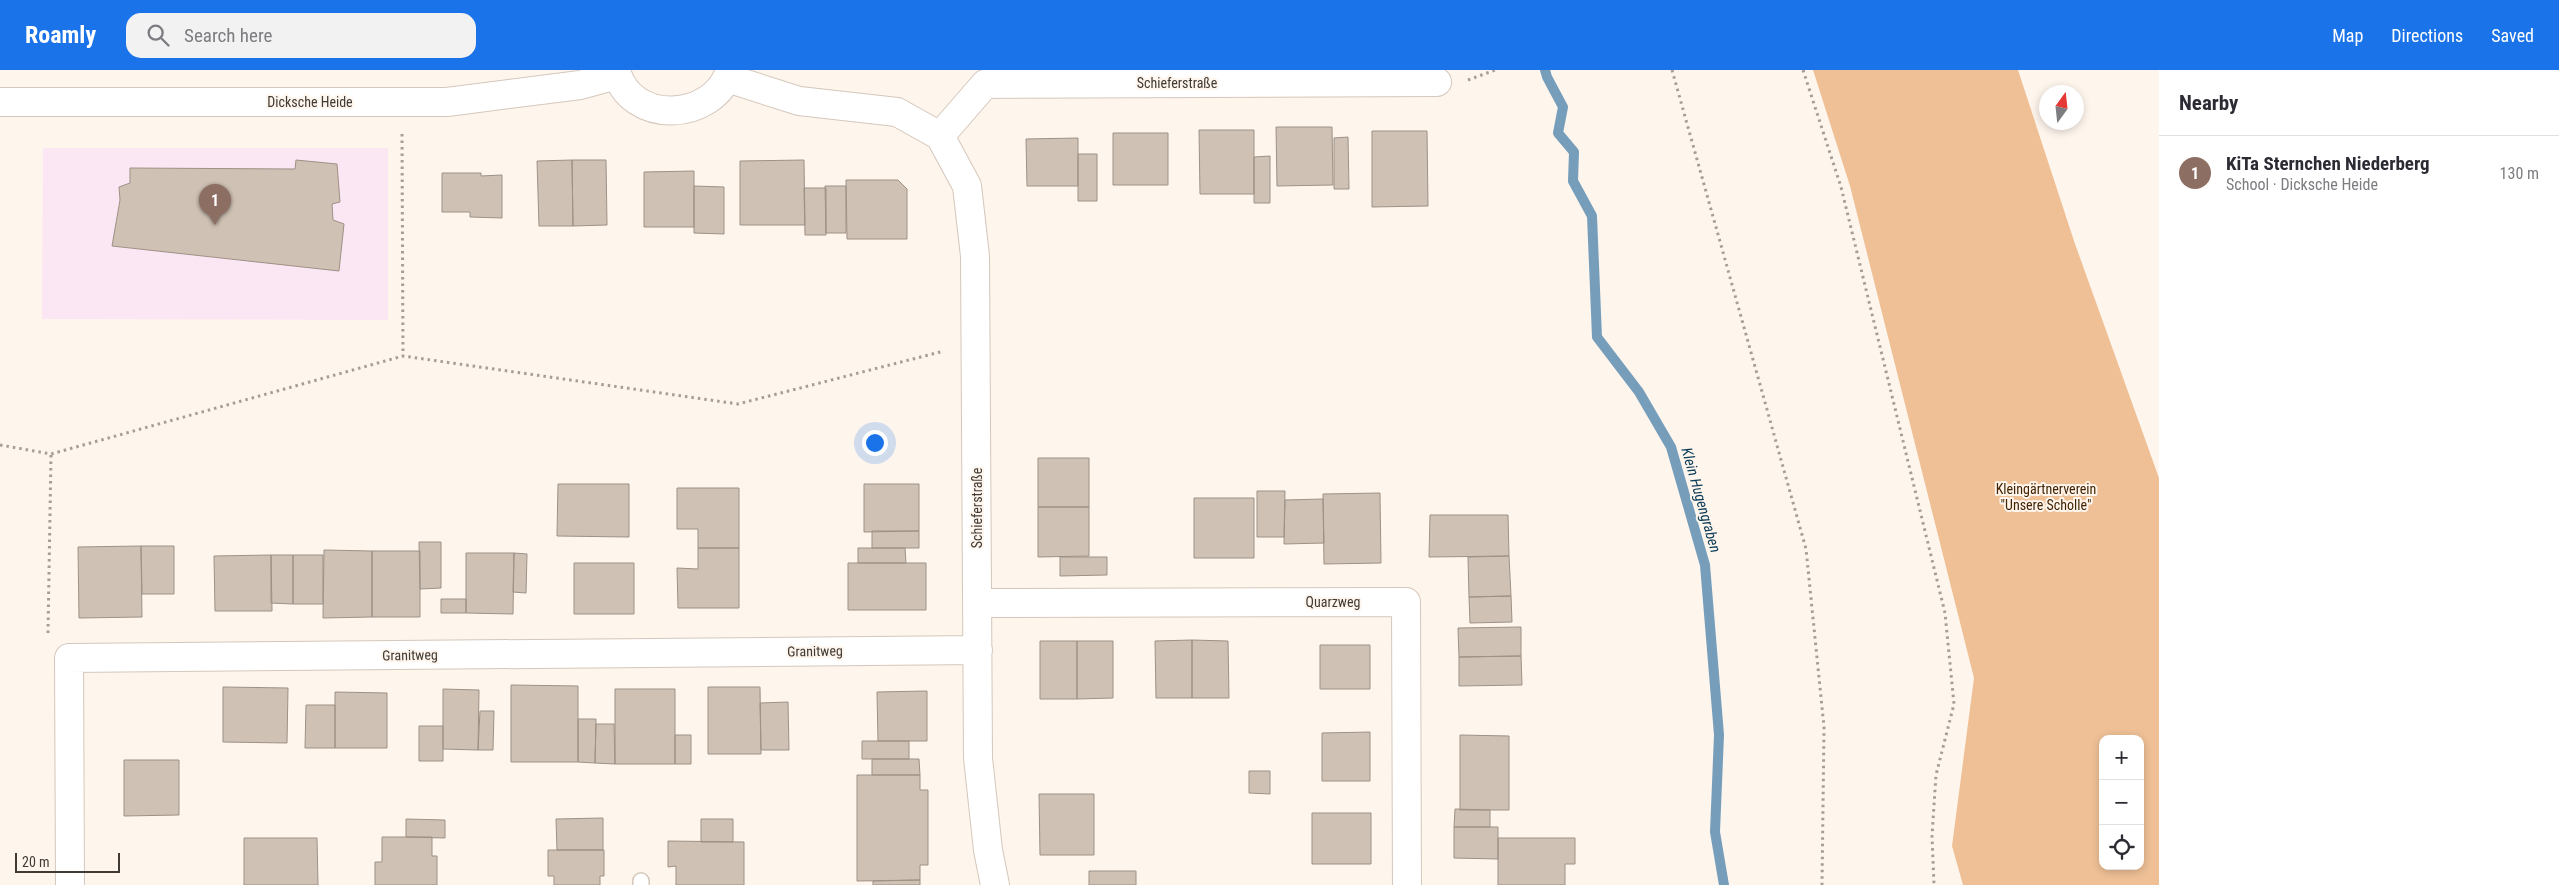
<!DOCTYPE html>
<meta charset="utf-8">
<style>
:root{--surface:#fff;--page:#f2f2f3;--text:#2b2b33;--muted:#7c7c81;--line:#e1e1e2;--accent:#1a73e8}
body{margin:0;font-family:"Roboto Condensed",sans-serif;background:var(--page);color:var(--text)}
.controls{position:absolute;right:15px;bottom:15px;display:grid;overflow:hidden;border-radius:10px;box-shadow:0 2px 8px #0003}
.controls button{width:45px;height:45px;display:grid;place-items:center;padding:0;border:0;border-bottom:1px solid var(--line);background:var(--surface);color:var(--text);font:25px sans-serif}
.compass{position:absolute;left:2039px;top:15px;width:45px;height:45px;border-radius:50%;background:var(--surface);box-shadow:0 2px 8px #0003;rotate:15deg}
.scale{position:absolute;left:15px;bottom:12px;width:105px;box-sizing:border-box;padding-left:5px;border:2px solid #403a35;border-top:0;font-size:14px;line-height:18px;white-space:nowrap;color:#403a35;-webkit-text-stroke:4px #fef5ed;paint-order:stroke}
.you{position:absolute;left:874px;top:372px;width:18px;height:18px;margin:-12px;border:4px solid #fff;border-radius:50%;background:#1a73e8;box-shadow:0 0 0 8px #1a73e833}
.badge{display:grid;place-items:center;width:32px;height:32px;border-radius:50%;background:var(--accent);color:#fff;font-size:16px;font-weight:700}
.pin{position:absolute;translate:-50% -41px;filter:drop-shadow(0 1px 2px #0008)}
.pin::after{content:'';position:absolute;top:26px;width:18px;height:15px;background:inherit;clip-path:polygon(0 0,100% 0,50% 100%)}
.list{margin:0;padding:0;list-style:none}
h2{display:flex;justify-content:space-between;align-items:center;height:65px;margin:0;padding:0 20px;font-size:21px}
h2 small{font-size:16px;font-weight:400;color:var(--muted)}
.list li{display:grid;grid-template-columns:32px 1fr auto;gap:15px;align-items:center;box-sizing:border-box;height:75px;padding:0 20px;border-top:1px solid var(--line)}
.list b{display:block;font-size:19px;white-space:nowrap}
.list p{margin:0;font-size:16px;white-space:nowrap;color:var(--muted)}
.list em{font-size:16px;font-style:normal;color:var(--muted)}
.icon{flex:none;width:28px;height:28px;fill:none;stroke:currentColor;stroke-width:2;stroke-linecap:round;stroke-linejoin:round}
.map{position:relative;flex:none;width:2159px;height:815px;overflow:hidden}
header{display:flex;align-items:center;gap:30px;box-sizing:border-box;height:70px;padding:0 25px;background:var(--accent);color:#fff}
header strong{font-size:24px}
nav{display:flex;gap:28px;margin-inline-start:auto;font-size:18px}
.search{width:350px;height:45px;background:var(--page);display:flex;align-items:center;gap:12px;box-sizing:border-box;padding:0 18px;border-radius:15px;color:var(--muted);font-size:19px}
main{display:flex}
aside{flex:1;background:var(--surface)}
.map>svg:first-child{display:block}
.education{fill:#fbe6f4}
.green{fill:#efc096;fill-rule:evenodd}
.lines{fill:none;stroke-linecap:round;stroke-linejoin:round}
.stream{stroke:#769ebb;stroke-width:10}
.building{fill:#cfc1b4;stroke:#9e9185}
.lane-casing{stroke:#d5c7bb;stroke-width:18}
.street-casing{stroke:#d5c7bb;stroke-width:30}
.path{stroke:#a59e97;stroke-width:3;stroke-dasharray:2.5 4;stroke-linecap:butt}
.lane{stroke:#fff;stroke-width:15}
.street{stroke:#fff;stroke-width:28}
.labels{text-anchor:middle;stroke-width:4;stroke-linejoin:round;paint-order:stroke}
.street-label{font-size:14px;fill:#403a35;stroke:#fef5ed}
.park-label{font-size:14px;fill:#432300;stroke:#fef5ed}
.water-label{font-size:15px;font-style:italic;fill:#0a3b57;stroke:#fef5ed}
</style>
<header>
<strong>Roamly</strong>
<div class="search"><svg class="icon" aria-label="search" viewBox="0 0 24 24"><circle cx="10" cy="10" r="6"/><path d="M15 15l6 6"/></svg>Search here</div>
<nav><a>Map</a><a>Directions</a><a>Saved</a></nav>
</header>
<main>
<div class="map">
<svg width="2159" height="815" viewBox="0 0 2159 815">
<rect width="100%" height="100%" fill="#fef5ed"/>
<path class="education" d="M43 78H388V250L42 249Z"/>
<path class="green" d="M1813 0H2018L2074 171 2159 408V815H1963L1952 776 1974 608 1850 116ZM2103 669H2140V796H2103Z"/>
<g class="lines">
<path class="stream" d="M1545 0 1547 7 1563 37 1558 63 1574 82 1573 111 1592 146 1597 267 1639 322 1671 377 1705 495 1719 665 1715 762 1724 815"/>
</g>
<path class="building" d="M1276 57H1332L1333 115 1277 116Z
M1199 60H1254V124H1200Z
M1372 61H1427L1428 136 1372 137Z
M1113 63H1168V115H1113Z
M1348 67 1349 119H1334V68Z
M1078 68V116H1027L1026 69Z
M1078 84H1097V131H1078Z
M1270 86V133H1254V87Z
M296 90 337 94 340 132 332 134 333 150 344 154 339 201 112 176 120 130 119 117 130 113V98L295 99Z
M572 90H606L607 155 573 156Z
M572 90 573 156H539L537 91Z
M804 90 805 155H740V91Z
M694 101V157H644V102Z
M442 103H481V106L502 105V148L470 147V142H442Z
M846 110H898L907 119V169H847Z
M694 116 724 117V164L694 163Z
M825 116H846V163H826Z
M804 118H826V165H805Z
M1038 388H1089V437H1038Z
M558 414H629V467L557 466Z
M864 414H919V461L864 462Z
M677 418H739V478H698V459H677Z
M1257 421H1285L1284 467H1257Z
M1380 423 1381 493 1324 494 1323 424Z
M1194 428H1254V488H1194Z
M1323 429 1324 473 1284 474 1285 430Z
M1038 437H1089V486L1038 487Z
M1430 445H1508L1509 486 1429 487Z
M872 461H919V478H872Z
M419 472H441V518L420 519Z
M141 476H174V524H142Z
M141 476 142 547 79 548 78 477Z
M698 478H739V538H678L677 498 698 499Z
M858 478H905L906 493H858Z
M324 480 372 481V547L323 548Z
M372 481H420V547H372Z
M466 483H514L513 544 466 543Z
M514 483 527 484 526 523 513 522Z
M271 485H293V534L271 533Z
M271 485 272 541H215L214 486Z
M293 485H323V534H293Z
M1509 486 1511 526 1469 527 1468 487Z
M1060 487H1107V505L1060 506Z
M574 493H634V544H574Z
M848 493H926V540H848Z
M1511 526 1512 552 1470 553 1469 527Z
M441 529H466V543H441Z
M1521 557V586L1459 587 1458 558Z
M1192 570 1228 571 1229 628H1192Z
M1192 570V628H1156L1155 571Z
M1040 571H1077V629H1040Z
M1077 571H1113V628L1077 629Z
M1320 575H1370V619H1320Z
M1521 586 1522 615 1459 616V587Z
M511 615 578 616V692H511Z
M223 617 288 618 287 673 223 672Z
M708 617H760L761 684H708Z
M443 619 479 620 478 680 443 679Z
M615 619H675V694H615Z
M927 621V671H878L877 622Z
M335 622 387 623V678H335Z
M788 632 789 680H761L760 633Z
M306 635H335V678H305Z
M480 641H494L493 680H478Z
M578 649H596L595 693 578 692Z
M596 654H614L615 694 595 693Z
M419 656H443V691H419Z
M1370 662V711H1322V663Z
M675 665H691V694H675Z
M1460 665 1509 666V740H1460Z
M862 671H909V689H862Z
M872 689H919L920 705H872Z
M124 690H179V745L124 746Z
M1249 701H1270V724L1249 723Z
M857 705H920V720H928V795H920V810L857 811Z
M1039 724H1094V785H1040Z
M1455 739 1490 740V757H1454Z
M1312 743H1371V794H1312Z
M603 748V780H557L556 749Z
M406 749 445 750V768L406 767Z
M701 749H733V772H701Z
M1454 757H1498V789L1454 788Z
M382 767H432V786H437V815H375V792H382Z
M244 768H317L318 815H244Z
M1498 768H1575V794H1565V815H1498Z
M668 771 744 772V815H676V796L668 797Z
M548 780H604V806H600V815H554V806H548Z
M1089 801H1136V815H1089Z
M920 810V815H873V811Z"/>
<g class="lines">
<g class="lane-casing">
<path id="lane" d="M641 815V811"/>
</g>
<g class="street-casing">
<path id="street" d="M616 0C630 56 714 52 730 0
M727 8 799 31 897 42 940 66 967 116 975 186 978 688 988 780 995 815
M0 32H447L580 15 617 5
M940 66 985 14 1437 12
M977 533 1406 532 1407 815
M70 815 69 588 978 580"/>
</g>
<path class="path" d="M1672 0 1806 479 1824 657 1822 815
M1803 0 1841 117 1945 543 1954 634 1936 705 1932 766 1934 815
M1468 10 1495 0
M402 64 403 286
M0 375 51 384 403 286 738 334 944 281
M48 563 51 384"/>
<use href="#lane" class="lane"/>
<use href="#street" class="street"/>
</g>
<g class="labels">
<g class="street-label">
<text x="1177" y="18">Schieferstraße</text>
<text x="310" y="37">Dicksche Heide</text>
<text transform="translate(977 438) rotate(-90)" y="5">Schieferstraße</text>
<text x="1333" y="537">Quarzweg</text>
<text transform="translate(815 581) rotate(-1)" y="5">Granitweg</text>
<text transform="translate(410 585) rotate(-1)" y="5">Granitweg</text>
</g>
<g class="park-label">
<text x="2046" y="424">Kleingärtnerverein<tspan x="2046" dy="16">"Unsere Scholle"</tspan></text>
</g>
<g class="water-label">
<text transform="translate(1701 430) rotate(74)" y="5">Klein Hugengraben</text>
</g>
</g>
</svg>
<div class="controls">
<button>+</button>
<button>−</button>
<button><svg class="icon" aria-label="locate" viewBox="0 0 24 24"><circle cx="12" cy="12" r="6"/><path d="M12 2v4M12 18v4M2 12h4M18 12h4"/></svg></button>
</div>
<svg class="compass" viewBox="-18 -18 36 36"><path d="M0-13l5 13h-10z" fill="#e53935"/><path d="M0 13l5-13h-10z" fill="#7c7c81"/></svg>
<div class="scale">20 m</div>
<div class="you"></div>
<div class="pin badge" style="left:215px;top:155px;background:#8d6e63">1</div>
</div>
<aside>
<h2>Nearby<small></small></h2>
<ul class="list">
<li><span class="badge" style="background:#8d6e63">1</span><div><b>KiTa Sternchen Niederberg</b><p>School · Dicksche Heide</p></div><em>130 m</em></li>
</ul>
</aside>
</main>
